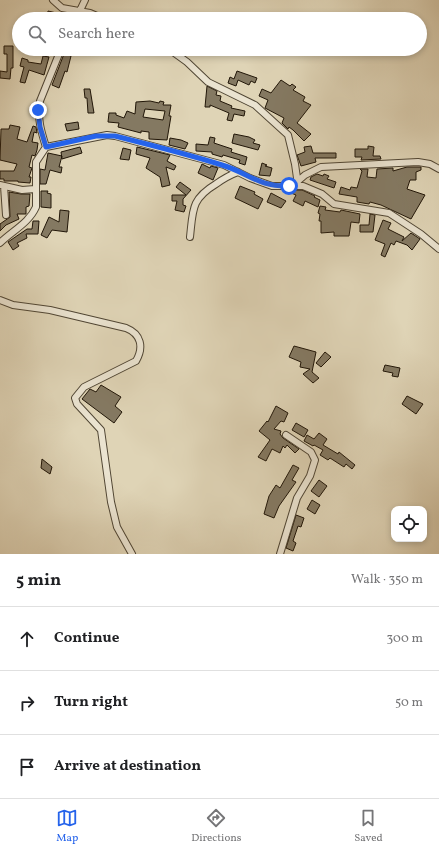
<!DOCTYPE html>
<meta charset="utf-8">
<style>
:root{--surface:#fff;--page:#f2f2f2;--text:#202124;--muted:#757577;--line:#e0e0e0;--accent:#2563eb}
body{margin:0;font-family:Vollkorn,serif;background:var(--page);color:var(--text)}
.controls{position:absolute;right:12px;bottom:12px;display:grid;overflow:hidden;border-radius:8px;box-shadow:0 2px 6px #0003}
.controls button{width:36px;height:36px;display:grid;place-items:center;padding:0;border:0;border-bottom:1px solid var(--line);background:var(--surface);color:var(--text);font:20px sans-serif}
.stop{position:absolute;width:12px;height:12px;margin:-9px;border:3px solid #2563eb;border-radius:50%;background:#fff}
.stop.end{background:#2563eb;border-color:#fff;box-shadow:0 1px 4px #0008}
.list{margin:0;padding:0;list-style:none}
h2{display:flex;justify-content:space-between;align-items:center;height:52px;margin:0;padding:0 16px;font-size:17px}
h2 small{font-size:13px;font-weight:400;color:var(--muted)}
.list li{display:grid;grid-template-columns:26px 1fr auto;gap:12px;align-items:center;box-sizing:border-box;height:64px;padding:0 16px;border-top:1px solid var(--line)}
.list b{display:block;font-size:15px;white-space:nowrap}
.list em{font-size:13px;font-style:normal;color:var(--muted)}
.icon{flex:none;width:22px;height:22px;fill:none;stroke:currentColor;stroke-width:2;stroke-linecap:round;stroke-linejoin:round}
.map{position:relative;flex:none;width:439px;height:554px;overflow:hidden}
.search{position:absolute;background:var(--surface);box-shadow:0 2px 6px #0003;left:12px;right:12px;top:12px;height:44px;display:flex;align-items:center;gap:10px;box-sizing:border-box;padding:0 14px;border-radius:22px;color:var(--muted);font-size:15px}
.sheet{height:244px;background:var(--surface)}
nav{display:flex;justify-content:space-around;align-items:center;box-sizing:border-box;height:56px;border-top:1px solid var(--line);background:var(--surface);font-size:11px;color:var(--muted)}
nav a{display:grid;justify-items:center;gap:2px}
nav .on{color:var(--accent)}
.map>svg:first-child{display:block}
.building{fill:#847962;stroke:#211608;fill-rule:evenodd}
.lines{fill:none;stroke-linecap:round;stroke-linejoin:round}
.minor-casing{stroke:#504634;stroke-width:8}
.minor{stroke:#eae3d0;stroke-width:6}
.route{stroke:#2563eb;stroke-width:5}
</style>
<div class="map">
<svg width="439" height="554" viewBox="0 0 439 554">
<rect width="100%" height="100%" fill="#dfd4b6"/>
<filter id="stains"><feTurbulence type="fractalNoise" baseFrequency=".005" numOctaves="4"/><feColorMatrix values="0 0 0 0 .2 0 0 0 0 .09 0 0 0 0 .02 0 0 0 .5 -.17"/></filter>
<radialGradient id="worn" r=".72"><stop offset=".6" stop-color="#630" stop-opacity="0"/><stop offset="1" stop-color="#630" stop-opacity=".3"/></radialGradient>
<path class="building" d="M48 11 61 14 59 19 47 18Z
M4 46H13V68H11L10 79 0 78V71L7 72V54H4Z
M64 54 71 56 67 72 65 71 59 88 52 85Z
M43 56 49 57 44 75 29 70 25 83 20 82 24 67 20 66 22 58 28 60V62L41 64Z
M237 71 257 78 255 83 251 81 249 85 238 80 236 86 228 83 230 77 234 79Z
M281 80 290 86 292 84 296 87 293 90 305 97 303 101 311 105 297 123 311 134 304 141 293 130 289 127 288 129 282 123 284 118 265 108 268 100 259 96 262 89 271 93Z
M207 86 217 91 216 95 221 96 220 101 232 106 231 108 245 111 244 116 234 114 232 121 227 120 229 113 210 105V107H205Z
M84 89H90L94 113H88L87 98H85Z
M150 101 159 103 160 101 164 102 163 105H171L169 116H171L167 140 149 139V132L141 131V133L118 127 119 123 108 122 109 113H116V115L124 118 127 111 135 114 136 102ZM145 109 165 111 163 120 143 117Z
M78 122 79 129 67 131 65 124Z
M10 125 20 127 17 139 27 142 33 126 36 127 37 133 34 132 32 142 38 143 37 150 35 156 32 155 29 167 32 168 29 177H31L30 183 18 182V181H4V179H0V171H14L17 164 0 160 1 129H9Z
M234 134 249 137 255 140 253 143 260 145 258 150 232 143Z
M210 137 215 138 214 143 232 149 231 152 247 157 245 165 239 163 240 160 223 155 222 157 212 154V152L196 151V144L208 145Z
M170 138 181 140 188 143 185 149 169 145Z
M311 146 313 153H336V158H315L316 162 301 166 297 155 305 152 304 147Z
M368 146 374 147 373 156H380L381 159 361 160 362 157H355V149H368Z
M80 147 82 153 62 159 61 152Z
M137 147 170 155 167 161 176 166 174 170 166 167 170 185 162 187 160 177 146 168 150 158 136 154Z
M123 148 131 150 129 160 120 159Z
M48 153 62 156 59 167H62L61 173 50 170 46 184H40V169L45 170Z
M262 163 267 165 265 166 272 168 270 176 259 175Z
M202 164 210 168 211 166 218 168 213 180 198 173Z
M407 167H421V170L416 172V180H410L407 189 425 195 411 219 381 205 370 202 369 204 357 202V197L339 194 341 187 350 190 351 187 357 188 362 171 360 169H368L367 177 376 178 377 169 393 168V171Z
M317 174 323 176 324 174 329 176 327 179 336 182 334 188 310 180 311 177Z
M180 182 191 190 183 199V205L186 206 184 212 175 210 177 201H172V195H186L176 187Z
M240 186 255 192 254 194 263 199 258 209 235 198Z
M292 190H302L315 196 314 197 320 200 318 207 305 201 303 206 293 201 296 195 291 193Z
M41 191H48L47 193 51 194V208L41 207Z
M9 192 21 194H30L29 206 26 207V214H17L19 219 6 225 0 231V224L10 217Z
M271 193 286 201 281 208 267 202Z
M320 206 326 207 325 210 340 212 341 210 360 214 359 223 351 222 349 236H334V232L321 233V221H319L320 214 318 213Z
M60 210 69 211 67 232 52 230 47 238 41 235 49 217 59 222Z
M370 214 375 215 373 232H360V225H369Z
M383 220 391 223 388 229 404 237 402 241 411 233 420 239 412 250 407 245 396 241 394 245 391 243 385 257 381 255 385 244 375 240Z
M33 221H39L38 234H26L27 238 17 243 19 246 13 250 8 242 27 229H32Z
M294 346 316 352 312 372 319 378 313 383 303 374 310 369 300 367 301 362 289 357Z
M325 352 331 357 321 367 316 363Z
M385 365 400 368 398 377 392 376 393 373 383 371Z
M101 385 121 397 115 406 122 412 114 423 82 399 90 389 96 392Z
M407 396 423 404 416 414 402 404Z
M276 406 288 413 284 422 281 421 274 429 281 431 280 434 283 438 299 449 295 453 287 445 285 448 283 446 280 453 272 449 266 461 258 457 270 440 259 431 267 421 268 422Z
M296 423 308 430 304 437 292 430Z
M319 433 327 439 323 445 338 454 339 452 355 465 352 469 346 464 344 467 330 458 328 460 320 455 323 450 314 445 313 446 304 441 307 435 314 439Z
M42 459 52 467 50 474 41 468Z
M293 465 299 468 292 480 296 482 279 506 274 518 264 514 269 496 276 485 280 488Z
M319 480 327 486 319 497 311 491Z
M312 500 320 505 315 514 307 509Z
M296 515 304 518 301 527 298 526 293 541 296 543 293 551 286 548Z"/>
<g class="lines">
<g class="minor-casing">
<path id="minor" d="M53 0 62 8 90 13 104 19
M76 19 85 0
M169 49 187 62 208 82 255 105 288 135 295 164 298 185
M46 147C41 131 37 118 40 101L61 49
M298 181 305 175 321 167 418 162 430 164 439 169
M0 185 22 190 35 189
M4 186 6 215
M190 237C193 210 191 199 216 184 223 179 230 175 238 172
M0 243C12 231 29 223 36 207V162L46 147 107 135 115 136 224 165 250 178 272 186H303L322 194 334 204 389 213 421 234 439 249
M0 300 13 305 50 310 126 328C141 334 144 347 136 361L84 387 75 398 77 404 101 430 111 502 117 527 132 554
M280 554 297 498 310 476 315 460 311 452 286 435"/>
</g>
<use href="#minor" class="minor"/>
</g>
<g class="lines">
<path class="route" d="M38 110 40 127 46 147 96 136H115C151 145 187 154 222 165 249 173 258 187 289 186"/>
</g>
<rect width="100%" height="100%" filter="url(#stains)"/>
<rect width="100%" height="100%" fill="url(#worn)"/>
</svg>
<div class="controls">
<button><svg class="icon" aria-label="locate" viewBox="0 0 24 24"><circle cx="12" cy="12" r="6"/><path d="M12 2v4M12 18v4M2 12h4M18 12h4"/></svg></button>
</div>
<div class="stop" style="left:289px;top:186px"></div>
<div class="stop end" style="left:38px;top:110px"></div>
<div class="search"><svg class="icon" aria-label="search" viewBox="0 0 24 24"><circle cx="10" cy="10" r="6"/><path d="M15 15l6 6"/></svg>Search here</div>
</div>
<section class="sheet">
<h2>5 min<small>Walk · 350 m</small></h2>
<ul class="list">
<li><svg class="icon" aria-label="ahead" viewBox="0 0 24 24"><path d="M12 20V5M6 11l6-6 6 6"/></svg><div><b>Continue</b></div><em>300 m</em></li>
<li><svg class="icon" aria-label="right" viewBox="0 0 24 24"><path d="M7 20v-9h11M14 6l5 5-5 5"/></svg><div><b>Turn right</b></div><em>50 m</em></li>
<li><svg class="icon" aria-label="arrive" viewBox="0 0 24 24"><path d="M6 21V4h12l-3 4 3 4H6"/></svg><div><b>Arrive at destination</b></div></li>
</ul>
</section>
<nav>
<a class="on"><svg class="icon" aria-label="map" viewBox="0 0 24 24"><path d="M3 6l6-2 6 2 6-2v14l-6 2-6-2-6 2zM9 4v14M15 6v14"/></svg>Map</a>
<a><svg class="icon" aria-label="directions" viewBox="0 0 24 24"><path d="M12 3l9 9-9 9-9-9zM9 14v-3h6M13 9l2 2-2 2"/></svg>Directions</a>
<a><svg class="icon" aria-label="saved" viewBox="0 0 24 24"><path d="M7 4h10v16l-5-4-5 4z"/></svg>Saved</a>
</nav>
